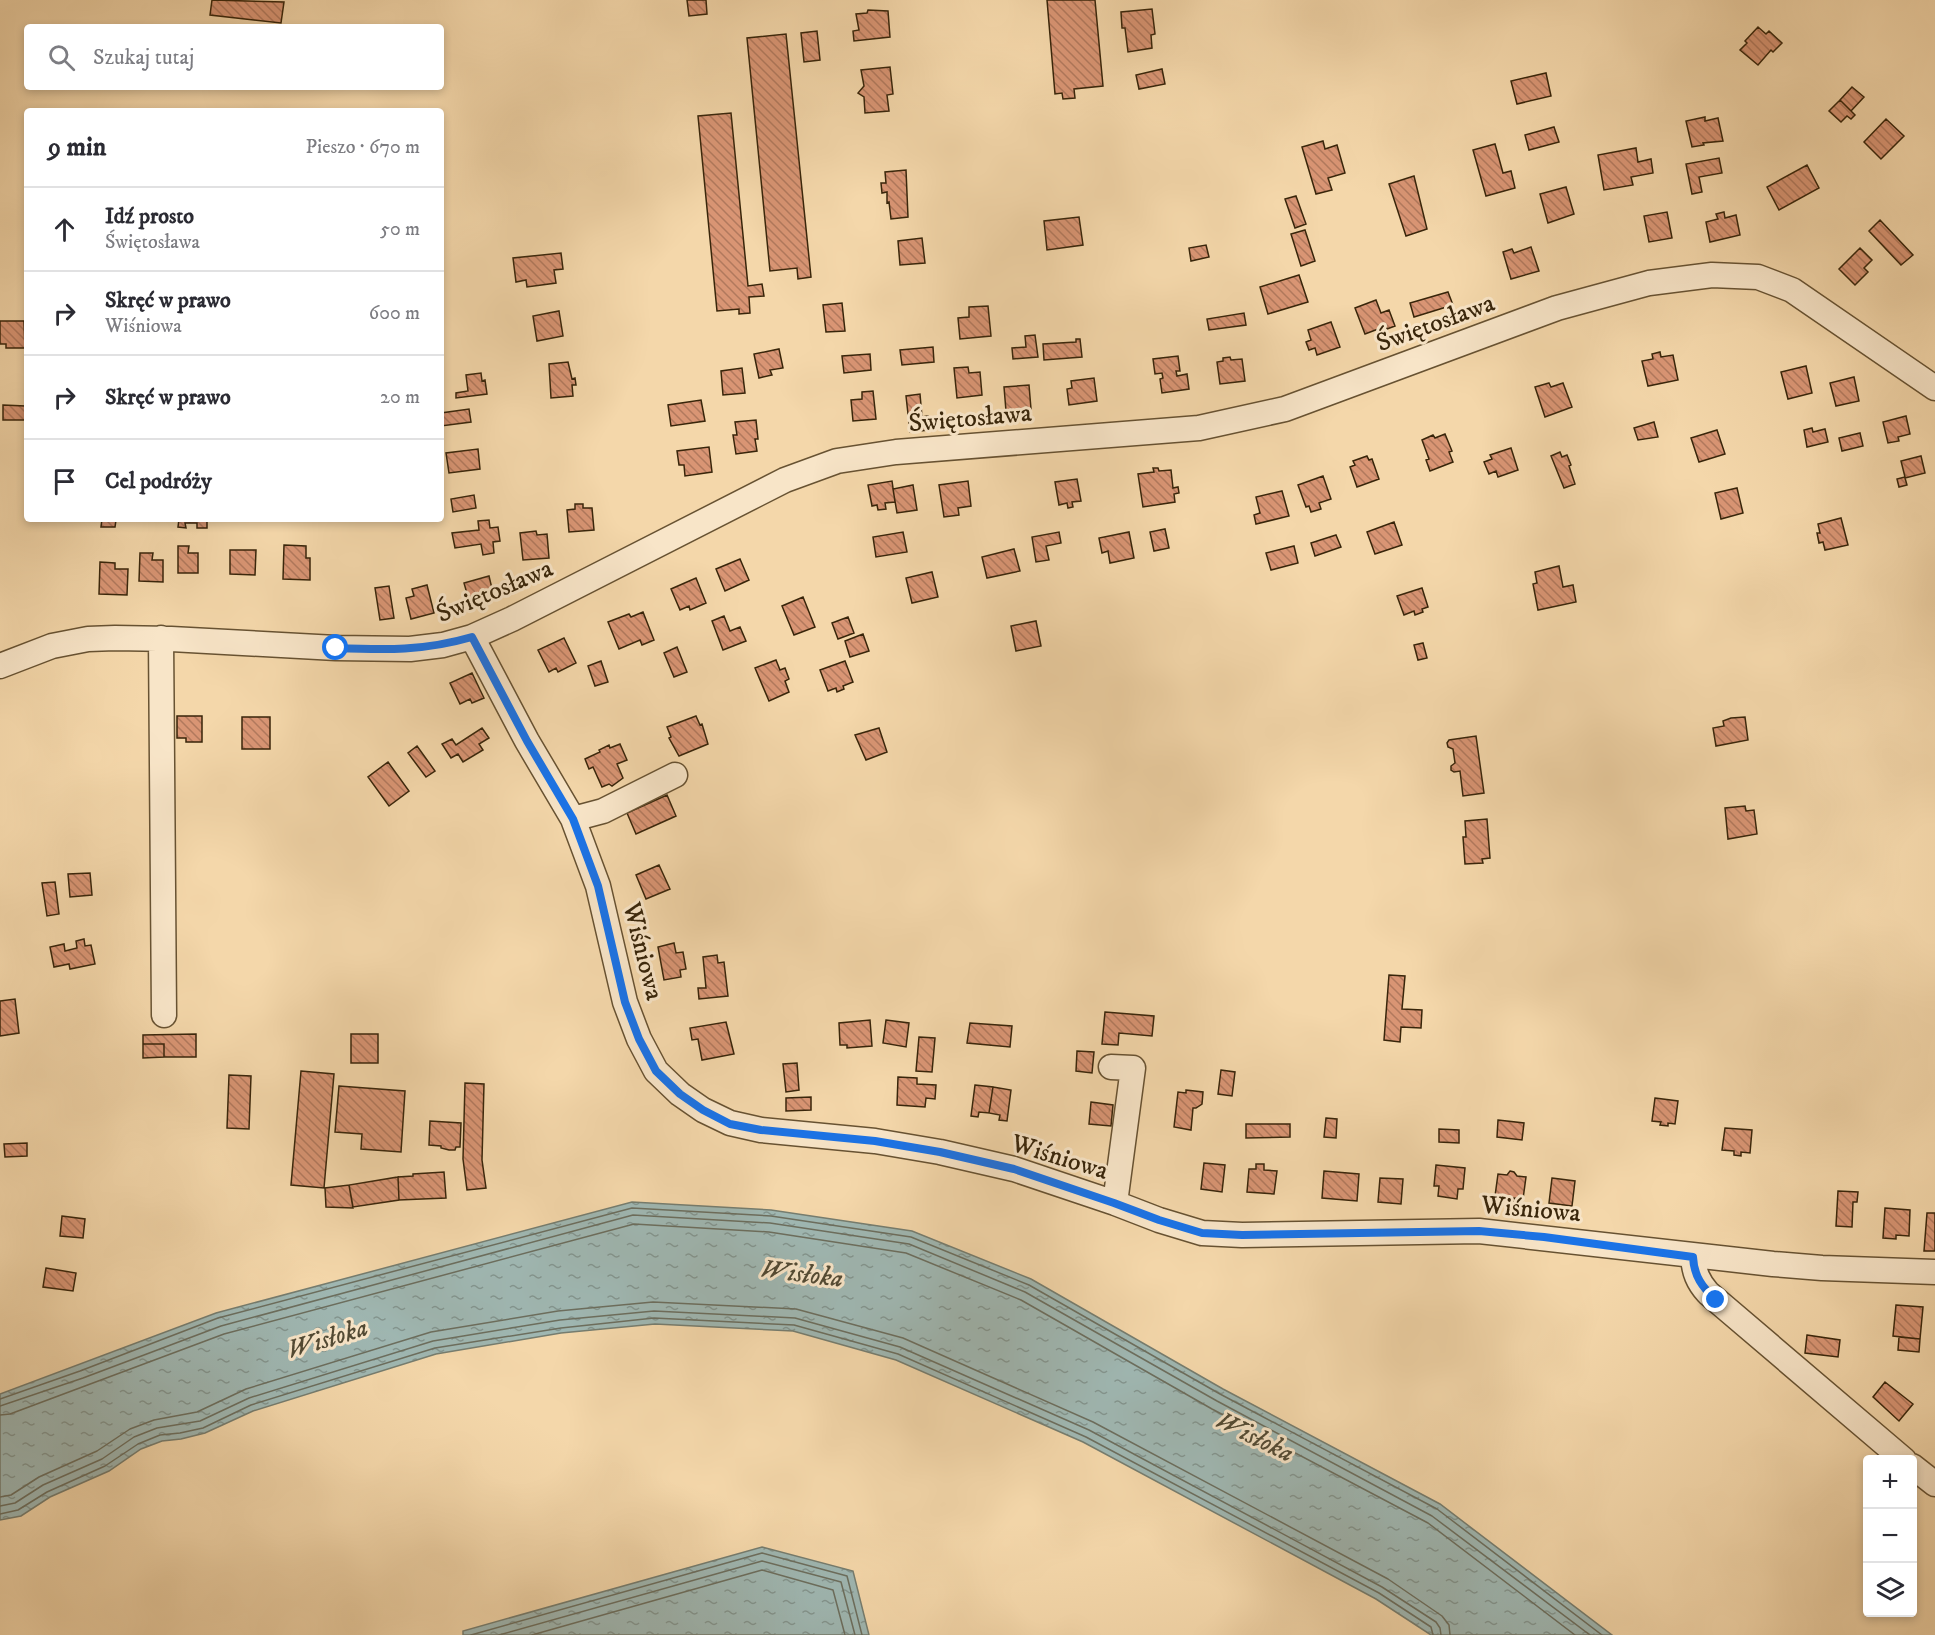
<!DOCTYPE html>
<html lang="pl">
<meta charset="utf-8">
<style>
:root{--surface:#fff;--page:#f7f7f7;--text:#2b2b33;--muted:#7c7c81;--line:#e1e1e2}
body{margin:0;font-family:"IM FELL DW Pica",serif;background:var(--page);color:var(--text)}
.controls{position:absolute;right:18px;bottom:18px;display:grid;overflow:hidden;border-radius:6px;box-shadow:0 3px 9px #0003}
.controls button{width:54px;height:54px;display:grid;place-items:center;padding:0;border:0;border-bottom:2px solid var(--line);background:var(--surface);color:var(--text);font:30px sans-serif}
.stop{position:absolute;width:18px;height:18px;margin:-14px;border:4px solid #1a73e8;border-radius:50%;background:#fff}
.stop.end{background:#1a73e8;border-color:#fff;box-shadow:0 2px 6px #0008}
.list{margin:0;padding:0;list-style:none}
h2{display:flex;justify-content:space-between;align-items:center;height:78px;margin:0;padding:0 24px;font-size:26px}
h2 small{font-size:20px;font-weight:400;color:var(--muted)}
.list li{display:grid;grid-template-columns:39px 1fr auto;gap:18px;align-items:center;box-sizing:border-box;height:84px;padding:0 24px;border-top:2px solid var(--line)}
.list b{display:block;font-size:22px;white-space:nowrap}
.list p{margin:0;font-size:20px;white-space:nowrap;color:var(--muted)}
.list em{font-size:20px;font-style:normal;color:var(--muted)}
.icon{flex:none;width:33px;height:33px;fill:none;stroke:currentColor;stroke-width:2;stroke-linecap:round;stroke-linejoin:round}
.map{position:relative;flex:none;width:1935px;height:1635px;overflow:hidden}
.search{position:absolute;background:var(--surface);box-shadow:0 3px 9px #0003;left:24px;top:24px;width:420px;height:66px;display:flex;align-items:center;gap:15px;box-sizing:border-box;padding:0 21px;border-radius:6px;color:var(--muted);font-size:22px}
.panel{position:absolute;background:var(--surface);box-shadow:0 3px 9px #0003;left:24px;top:108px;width:420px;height:414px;border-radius:6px}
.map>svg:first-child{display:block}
.water{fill:url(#water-ripples);stroke:#767d6f;stroke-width:1.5}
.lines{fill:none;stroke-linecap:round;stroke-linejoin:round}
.shore{stroke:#6c6e5e;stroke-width:1.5}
.building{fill:url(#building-back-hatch);stroke:#38250a;stroke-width:1.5}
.minor-casing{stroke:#675232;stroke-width:27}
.minor{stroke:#f8e5c8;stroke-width:24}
.route{stroke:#1a73e8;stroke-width:8}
.labels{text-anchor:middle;stroke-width:6;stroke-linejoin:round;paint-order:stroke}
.street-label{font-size:26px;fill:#38250a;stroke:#f8e5c8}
.water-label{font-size:27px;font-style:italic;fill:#524a34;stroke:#f8e5c8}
</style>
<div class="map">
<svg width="1935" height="1635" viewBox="0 0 1935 1635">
<defs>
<pattern id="water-ripples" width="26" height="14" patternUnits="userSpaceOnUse" patternTransform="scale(1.5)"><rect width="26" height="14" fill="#9fb7b2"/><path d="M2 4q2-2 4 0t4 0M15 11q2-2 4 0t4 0" fill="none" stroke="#83958f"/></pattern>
<pattern id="building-back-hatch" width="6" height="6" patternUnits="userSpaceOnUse" patternTransform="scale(1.5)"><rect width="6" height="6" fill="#d99574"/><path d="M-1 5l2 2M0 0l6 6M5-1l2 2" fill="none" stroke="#b1795d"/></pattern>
</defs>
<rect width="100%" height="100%" fill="#f4d7aa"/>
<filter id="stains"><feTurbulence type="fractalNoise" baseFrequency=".00333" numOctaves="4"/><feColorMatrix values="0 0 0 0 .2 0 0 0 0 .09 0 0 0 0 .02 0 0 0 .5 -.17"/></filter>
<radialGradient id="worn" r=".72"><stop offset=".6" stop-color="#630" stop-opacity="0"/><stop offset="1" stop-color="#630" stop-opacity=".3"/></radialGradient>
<path class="water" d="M632 1202 771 1210 912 1231 1031 1279 1223 1389 1440 1504 1612 1635H1431L1376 1599 1083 1442 896 1360 793 1331 655 1324 561 1333 436 1354 253 1411 205 1433 181 1439 162 1441 141 1449 109 1471 50 1497 21 1516 0 1520V1394L216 1313Z
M762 1547 853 1571 869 1635H463V1631Z"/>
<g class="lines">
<path class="shore" d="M0 1399 80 1371 218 1318 632 1208 771 1216 911 1237 1029 1285 1220 1394 1437 1509 1602 1635
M0 1406 83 1378 221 1326 633 1215 770 1223 909 1244 1025 1292 1217 1401 1432 1516 1590 1635
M0 1415 10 1414 224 1334 634 1224 769 1232 906 1253 1021 1300 1212 1409 1428 1523 1575 1635
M0 1497 11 1495 39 1477 97 1451 130 1429 154 1420 197 1412 246 1389 431 1332 558 1311 653 1302 796 1309 903 1338 1093 1422 1388 1579 1442 1616 1449 1625 1450 1635
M0 1506 15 1503 43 1485 102 1459 134 1437 157 1428 200 1421 249 1398 433 1341 560 1320 654 1311 795 1318 900 1347 1089 1430 1382 1587 1436 1622 1440 1628 1441 1635
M0 1514 18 1510 47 1492 105 1466 138 1444 160 1435 180 1433 203 1428 251 1405 435 1348 561 1328 654 1318 794 1325 898 1354 1086 1437 1379 1593 1431 1627 1433 1635
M471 1635 762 1553 847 1576 862 1635
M499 1635 762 1561 841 1582 855 1635
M532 1635 762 1570 833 1590 845 1635"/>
</g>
<path class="building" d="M212 0 284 2 281 23 210 15Z
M687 0H706L707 14 689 16Z
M1047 0H1095L1103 86 1074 89 1075 98 1063 99 1062 93 1055 94Z
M1152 9 1155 34 1151 35 1152 48 1128 52 1125 28H1122L1121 12Z
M868 10 888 11 890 37 854 41 853 31 859 30 856 14 867 13Z
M1758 27 1766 34 1769 31 1782 43 1773 52 1771 50 1758 65 1740 50 1747 43 1745 41Z
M817 31 820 60 804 62 801 33Z
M786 34 811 277 798 279 797 268 770 271 747 38Z
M890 67 893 94 887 95 889 111 865 113 864 97 858 93 864 86 861 70Z
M1162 69 1165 84 1139 89 1136 75Z
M1546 73 1551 96 1517 104 1511 81Z
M1852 87 1864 97 1851 111 1840 100Z
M1840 100 1855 115 1851 119 1847 116 1841 122 1829 111Z
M731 113 748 286 762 284 764 296 749 297 750 313 739 314V309L717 311 698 116Z
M1705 117V121L1718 118 1723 141 1703 143 1704 145 1692 147 1686 121Z
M1886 119 1904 136 1881 159 1864 142Z
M1554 127 1559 142 1529 150 1525 135Z
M1323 141 1325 149 1337 145 1345 173 1328 178 1332 190 1316 194 1302 147Z
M1495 144 1503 173 1511 171 1515 188 1486 196 1473 150Z
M1636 148 1638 162 1651 159 1653 173 1631 177 1633 185 1604 190 1598 155Z
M1719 158 1722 173 1699 177 1702 192 1692 194 1686 164Z
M1807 165 1819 188 1779 210 1767 187Z
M906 170 908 217 891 219 889 202 887 203V192L882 193 881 183H886L885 172Z
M1414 176 1427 229 1406 236 1389 184Z
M1566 187 1574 214 1548 223 1540 194Z
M1296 196 1306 224 1295 228 1285 199Z
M1667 212 1672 238 1649 242 1644 216Z
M1724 212 1725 218 1736 215 1740 235 1710 242 1706 222 1718 219 1716 214Z
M1079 217 1083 245 1047 250 1044 221Z
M1880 220 1913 255 1901 265 1869 231Z
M1305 230 1315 261 1301 266 1291 234Z
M922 238 925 263 900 265 898 241Z
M1206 245 1209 257 1191 261 1189 248Z
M1531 247 1539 271 1511 279 1503 252 1512 249 1514 253Z
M1860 248 1872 260 1864 268 1868 272 1855 285 1839 269Z
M561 253 563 269 554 270 556 283 527 287 526 280 516 282 513 258Z
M1299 275 1308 302 1268 314 1260 287Z
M1448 292 1453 305 1414 317 1410 303Z
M1376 300 1381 313 1389 310 1395 326 1387 329 1386 326 1365 334 1355 308Z
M842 303 845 331 826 332 823 305Z
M988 306 991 336 960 339 958 318 969 317V307Z
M559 311 563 336 537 341 533 316Z
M1244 313 1246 325 1209 330 1207 319Z
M0 321H24L25 348H6V344H0Z
M1331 322 1340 347 1317 355 1315 348 1309 350 1306 342 1311 340 1308 330Z
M1035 335 1038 357 1013 359 1012 348 1026 347 1025 336Z
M1076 339H1080L1082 357 1044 360 1043 344 1076 342Z
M933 347 934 362 902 365 900 350Z
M779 349 783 368 770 370 772 375 759 378 754 354Z
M1660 352 1661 357 1673 355 1678 380 1648 386 1642 361 1653 359 1652 354Z
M870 354 871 370 844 373 842 356Z
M1178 356 1180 371H1176L1177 376 1187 374 1189 389 1162 393 1160 379 1163 378 1162 373 1155 374 1153 359Z
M1230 357 1231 360 1242 359 1245 381 1220 384 1217 362 1223 361V358Z
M568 362 572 379 575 378 576 385H572L573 396 551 398 549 364Z
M1806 366 1812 393 1788 399 1781 372Z
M968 367 969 373 980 372 982 395 957 398 954 368Z
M742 368 745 393 723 395 721 371Z
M481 373 482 381 485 380 487 394 456 398V393L468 391 466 375Z
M1854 377 1859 401 1836 406 1830 383Z
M1094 378 1097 401 1069 405 1067 389 1072 388 1071 381Z
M1549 383 1551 387 1563 383 1572 407 1545 417 1535 387Z
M1029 385 1031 409 1006 411 1004 387Z
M873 391 876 419 853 421 851 400 862 399V392Z
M920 394 922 417 928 416 929 430 910 432 906 396Z
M701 400 705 421 671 426 668 405Z
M3 405 25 406V420H3Z
M469 409 471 422 441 426V413Z
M1906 416 1910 434 1898 437 1899 441 1888 443 1883 422Z
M756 420 758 439H755L757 451 736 454 733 435H737L735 422Z
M1654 422 1658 437 1638 440 1634 428Z
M1812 428 1813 432 1825 429 1828 442 1807 447 1804 430Z
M1717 430 1725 454 1699 462 1691 438Z
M1860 433 1863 446 1842 451 1839 438Z
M1445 434 1452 451 1449 452 1453 462 1430 471 1426 460 1429 459 1422 440 1433 435 1435 438Z
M709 447 712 472 685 476 684 465H679L677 451Z
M1511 448 1518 470 1498 477 1496 471 1489 474 1484 462 1492 459 1490 455Z
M478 449 480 469 449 473 446 453Z
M1560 452 1562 457 1567 455 1571 465 1569 466 1575 484 1564 488 1551 456Z
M1367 456 1369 460 1372 459 1379 479 1357 487 1350 467 1355 465 1353 461Z
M1921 456 1925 473 1905 478 1907 485 1899 487 1897 479 1905 477 1901 461Z
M1153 468H1158L1159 471 1171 470 1173 488 1178 487 1179 493 1174 494 1175 502 1143 507 1138 474 1154 472Z
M1323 476 1331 499 1319 503 1321 509 1311 512 1309 506 1306 507 1298 485Z
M1077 479 1081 501 1072 502 1073 507 1068 508 1067 503 1059 505 1055 482Z
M892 481 895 502 885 503 886 509 878 510 877 505 872 506 868 485Z
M968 481 971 506 958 508 959 515 944 517 939 485Z
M913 485 917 510 897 513 893 489Z
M1737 488 1743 513 1721 519 1715 493Z
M1282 491 1289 516 1256 524 1254 515 1260 513 1256 497Z
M474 495 476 508 453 512 451 499Z
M575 504H583V508H592L594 530 569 532 567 510 575 509Z
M1841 518 1848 545 1825 550 1823 542 1819 543 1817 533H1820L1818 524Z
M102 519H139V521L116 520 115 527H101Z
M179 519H207V528H197V523H185L186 528 178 527Z
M489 520 490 528 498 527 500 541 493 542 494 553 483 555 481 544 455 548 452 533 479 530 478 521Z
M1394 522 1402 545 1375 554 1367 532Z
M1165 529 1169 548 1154 551 1150 532Z
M536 531 537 535 547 534 549 558 523 560 520 533Z
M903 532 907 552 876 557 873 537Z
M1059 532 1061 543 1046 546 1049 560 1036 562 1032 537Z
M1129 532 1134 558 1110 563 1108 551 1102 553 1099 538Z
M1336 535 1341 547 1315 556 1311 543Z
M284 545 306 546V558H310V580L283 579Z
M178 546H189L188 553H198V573H178Z
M1294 546 1298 563 1271 570 1266 553Z
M1014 549 1020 571 987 578 982 557Z
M230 550H256L255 575 230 574Z
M140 553H153L152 560H163V582L139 581Z
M740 559 749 580 725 591 716 569Z
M100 562 115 563V569H128L127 595 99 594Z
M1559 566 1563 587 1573 585 1576 602 1538 610 1533 584 1537 583 1535 572Z
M932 572 938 597 912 603 906 578Z
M489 576 494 597 470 604 464 583Z
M696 578 706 603 690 610 689 606 680 610 671 589Z
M427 585 434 613 411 619 406 598 414 596 412 589Z
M389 586 394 618 380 620 375 588Z
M1422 588 1428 607 1422 609 1423 612 1415 615 1414 611 1404 615 1397 596Z
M803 597 815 627 794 635 782 606Z
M643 612 654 640 642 645 640 640 619 649 608 622 629 614 631 617Z
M724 616 730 631 740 627 746 641 723 650 712 621Z
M848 617 854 633 838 639 832 623Z
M1036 621 1041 646 1016 651 1011 626Z
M863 634 869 651 850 657 845 641Z
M564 638 576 663 558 672 556 668 549 672 538 650Z
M1423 643 1427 658 1418 660 1414 645Z
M677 647 687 672 674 677 664 653Z
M776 660 780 670 785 668 789 679 785 681 789 692 769 701 755 668Z
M601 661 608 682 595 686 588 666Z
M845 661 853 682 843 686 844 689 837 692 836 688 828 691 820 670Z
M472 673 484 698 472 703 470 699 460 704 450 683Z
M177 716H202V742H186V738H177Z
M696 716 700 725 702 724 708 744 679 756 669 738 671 737 667 727Z
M242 717H270V749H242Z
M1745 717 1748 740 1716 746 1713 728 1724 726 1723 721 1731 718Z
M482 728 489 738 479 744 483 750 463 762 458 754 451 758 442 744 452 739 456 745Z
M879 728 887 752 866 760 855 735Z
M1476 736 1484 793 1463 796 1460 771 1454 772 1451 770V766L1455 763 1453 749 1448 747 1447 743 1449 740Z
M620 744 627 760 617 764 623 778 612 786 609 784 602 787 593 767 589 769 585 759 600 752 599 750 609 745 610 748Z
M417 746 435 771 426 777 408 753Z
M388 762 409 791 389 806 368 777Z
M667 795 676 816 636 834 627 813Z
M1745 806 1746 811 1754 810 1757 834 1728 839 1725 808Z
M1487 819 1490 858 1482 859 1483 863 1465 864 1463 837H1466L1465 821Z
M659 865 670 889 646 899 636 875Z
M90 873 92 895 70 897 68 874Z
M55 882 59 914 47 916 42 883Z
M84 939 85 946 91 945 95 964 70 969 69 964 54 967 50 947 64 944 65 951 77 948 76 941Z
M674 943 676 953 683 952 686 969 680 970 681 977 664 980 658 947Z
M717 955 718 963 724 962 728 996 699 999 698 988H706L703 957Z
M1389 975 1405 976 1402 1009 1422 1010 1421 1028 1401 1027 1400 1042 1384 1040Z
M15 999 19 1033 0 1036V1001Z
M1105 1012 1154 1016 1152 1036 1119 1033 1118 1045 1102 1044Z
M870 1020 872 1046 847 1048V1045H840L839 1023Z
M886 1020 909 1023 906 1047 883 1043Z
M726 1022 734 1054 702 1060 698 1039 692 1040 690 1028Z
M970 1023 1012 1026 1010 1047 967 1043Z
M196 1034V1057H164V1044H143V1035Z
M351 1034H378V1063H351Z
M919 1037 935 1038 932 1072 916 1071Z
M143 1044H164V1057L143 1058Z
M1077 1051 1094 1052 1092 1073 1076 1071Z
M797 1063 799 1090 786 1092 783 1064Z
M1221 1070 1235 1072 1232 1096 1218 1094Z
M301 1071 334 1074 324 1188 291 1185Z
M229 1075 251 1076 249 1129 227 1128Z
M898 1077 917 1078V1084L936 1085 935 1099 926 1098 925 1107 897 1105Z
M465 1083 484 1084 482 1160 486 1188 467 1190 463 1159Z
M975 1085 993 1087 989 1113 979 1112 978 1117 971 1116Z
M339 1086 405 1091 401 1152 361 1149 362 1134 335 1132Z
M993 1087 1011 1090 1007 1121 999 1120 1000 1115 989 1113Z
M1186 1090 1203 1092 1202 1104 1196 1108H1193L1191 1130 1174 1127 1178 1092 1186 1093Z
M811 1097V1110L786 1111V1098Z
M1655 1098 1678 1101 1675 1124 1668 1123V1126L1660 1125 1661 1122 1652 1121Z
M1091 1102 1113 1105 1111 1126 1089 1124Z
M1326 1118 1337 1119 1336 1138 1324 1137Z
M1498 1120 1524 1123 1522 1140 1497 1137Z
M430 1121 461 1123 460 1147H456L455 1150H449L441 1148V1146L429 1145Z
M1246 1124H1290V1137L1246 1138Z
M1725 1128 1752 1130 1750 1153 1741 1152V1156L1734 1155V1151L1722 1150Z
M1439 1129 1459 1130V1143L1439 1142Z
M27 1143V1156L5 1157 4 1144Z
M1204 1163 1225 1165 1222 1192 1201 1189Z
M1256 1164H1264V1170L1277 1171 1274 1194 1247 1192 1249 1169H1256Z
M1436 1165 1465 1168 1463 1189H1458L1457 1199 1438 1196 1439 1186H1434Z
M1324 1171 1359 1174 1357 1201 1322 1198Z
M1510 1171 1514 1172 1517 1176 1526 1177 1523 1199 1514 1198V1202L1504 1201 1505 1197 1495 1196 1498 1174 1507 1175Z
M444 1172 446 1198 399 1200 398 1177 413 1176V1174Z
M398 1177 399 1200 353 1207 349 1185Z
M1380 1178 1403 1179 1401 1204 1378 1202Z
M1552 1178 1575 1181 1572 1206 1549 1203Z
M349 1185 353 1208 326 1207 325 1188Z
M1838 1191 1858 1192 1857 1202H1853L1852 1227 1836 1226Z
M1885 1208 1910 1210 1909 1236 1896 1235V1239L1883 1238Z
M1927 1213H1935V1251H1924Z
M62 1216 85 1219 83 1238 60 1236Z
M46 1268 76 1273 73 1291 43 1287Z
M1896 1305 1923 1307 1920 1339 1893 1336Z
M1807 1335 1840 1340 1838 1357 1805 1353Z
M1899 1337 1920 1339 1919 1352 1898 1350Z
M1885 1382 1913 1404 1899 1421 1873 1397Z"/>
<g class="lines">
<g class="minor-casing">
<path id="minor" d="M472 637 527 741 573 819 598 886 625 1002 639 1039 656 1071 680 1094 703 1110 730 1123 761 1130 875 1141 940 1152 1014 1169 1115 1203 1159 1220 1202 1233 1242 1235 1479 1231 1773 1264 1822 1268 1935 1272
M161 638 164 1015
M0 666 52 646 88 639 115 638 171 639 336 648 410 649 443 645 472 637 512 619 785 480 837 461 896 452 1199 428 1285 409 1557 308 1649 283 1712 275 1758 277 1792 290 1935 388
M573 819 603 811 675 775
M1111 1067 1133 1068 1115 1203
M1693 1257C1694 1272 1698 1282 1708 1293L1904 1460
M1912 1466 1935 1484"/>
</g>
<use href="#minor" class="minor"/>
</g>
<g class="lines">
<path class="route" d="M336 648C386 650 424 651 472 637L527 741 573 819 598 886 625 1002 639 1039 656 1071 680 1094 703 1110 730 1124 761 1130 875 1141 940 1152 1014 1169 1114 1203 1159 1220 1202 1233 1242 1235 1479 1231 1544 1237 1693 1257C1694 1276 1702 1287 1716 1300"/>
</g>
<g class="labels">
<g class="street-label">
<text transform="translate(1435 322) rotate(-20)" y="9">Świętosława</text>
<text transform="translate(970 417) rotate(-5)" y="9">Świętosława</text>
<text transform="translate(494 590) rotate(-23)" y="9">Świętosława</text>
<text transform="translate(644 951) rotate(76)" y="9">Wiśniowa</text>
<text transform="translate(1060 1156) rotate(17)" y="9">Wiśniowa</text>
<text transform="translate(1531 1208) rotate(5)" y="9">Wiśniowa</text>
</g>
<g class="water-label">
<text transform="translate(802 1273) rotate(7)" y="9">Wisłoka</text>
<text transform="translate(327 1338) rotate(-17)" y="9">Wisłoka</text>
<text transform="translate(1255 1436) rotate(26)" y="9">Wisłoka</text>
</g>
</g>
<rect width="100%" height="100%" filter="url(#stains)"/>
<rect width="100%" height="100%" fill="url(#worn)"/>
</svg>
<div class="controls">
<button>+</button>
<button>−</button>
<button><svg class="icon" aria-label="layers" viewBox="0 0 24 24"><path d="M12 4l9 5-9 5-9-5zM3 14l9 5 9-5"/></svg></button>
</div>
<div class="stop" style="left:336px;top:648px"></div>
<div class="stop end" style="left:1716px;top:1300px"></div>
<div class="search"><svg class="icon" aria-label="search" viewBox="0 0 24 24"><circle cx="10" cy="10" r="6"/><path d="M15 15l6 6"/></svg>Szukaj tutaj</div>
<section class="panel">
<h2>9 min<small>Pieszo · 670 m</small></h2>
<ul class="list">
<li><svg class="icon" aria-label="ahead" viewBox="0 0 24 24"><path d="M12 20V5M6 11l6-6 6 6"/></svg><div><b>Idź prosto</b><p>Świętosława</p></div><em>50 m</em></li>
<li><svg class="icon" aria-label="right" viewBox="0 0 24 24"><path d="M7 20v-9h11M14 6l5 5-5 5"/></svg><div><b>Skręć w prawo</b><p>Wiśniowa</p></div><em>600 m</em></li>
<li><svg class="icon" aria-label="right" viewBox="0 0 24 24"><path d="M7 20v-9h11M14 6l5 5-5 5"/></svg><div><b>Skręć w prawo</b></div><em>20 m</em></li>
<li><svg class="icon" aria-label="arrive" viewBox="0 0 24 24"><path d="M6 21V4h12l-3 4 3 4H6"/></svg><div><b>Cel podróży</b></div></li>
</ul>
</section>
</div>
